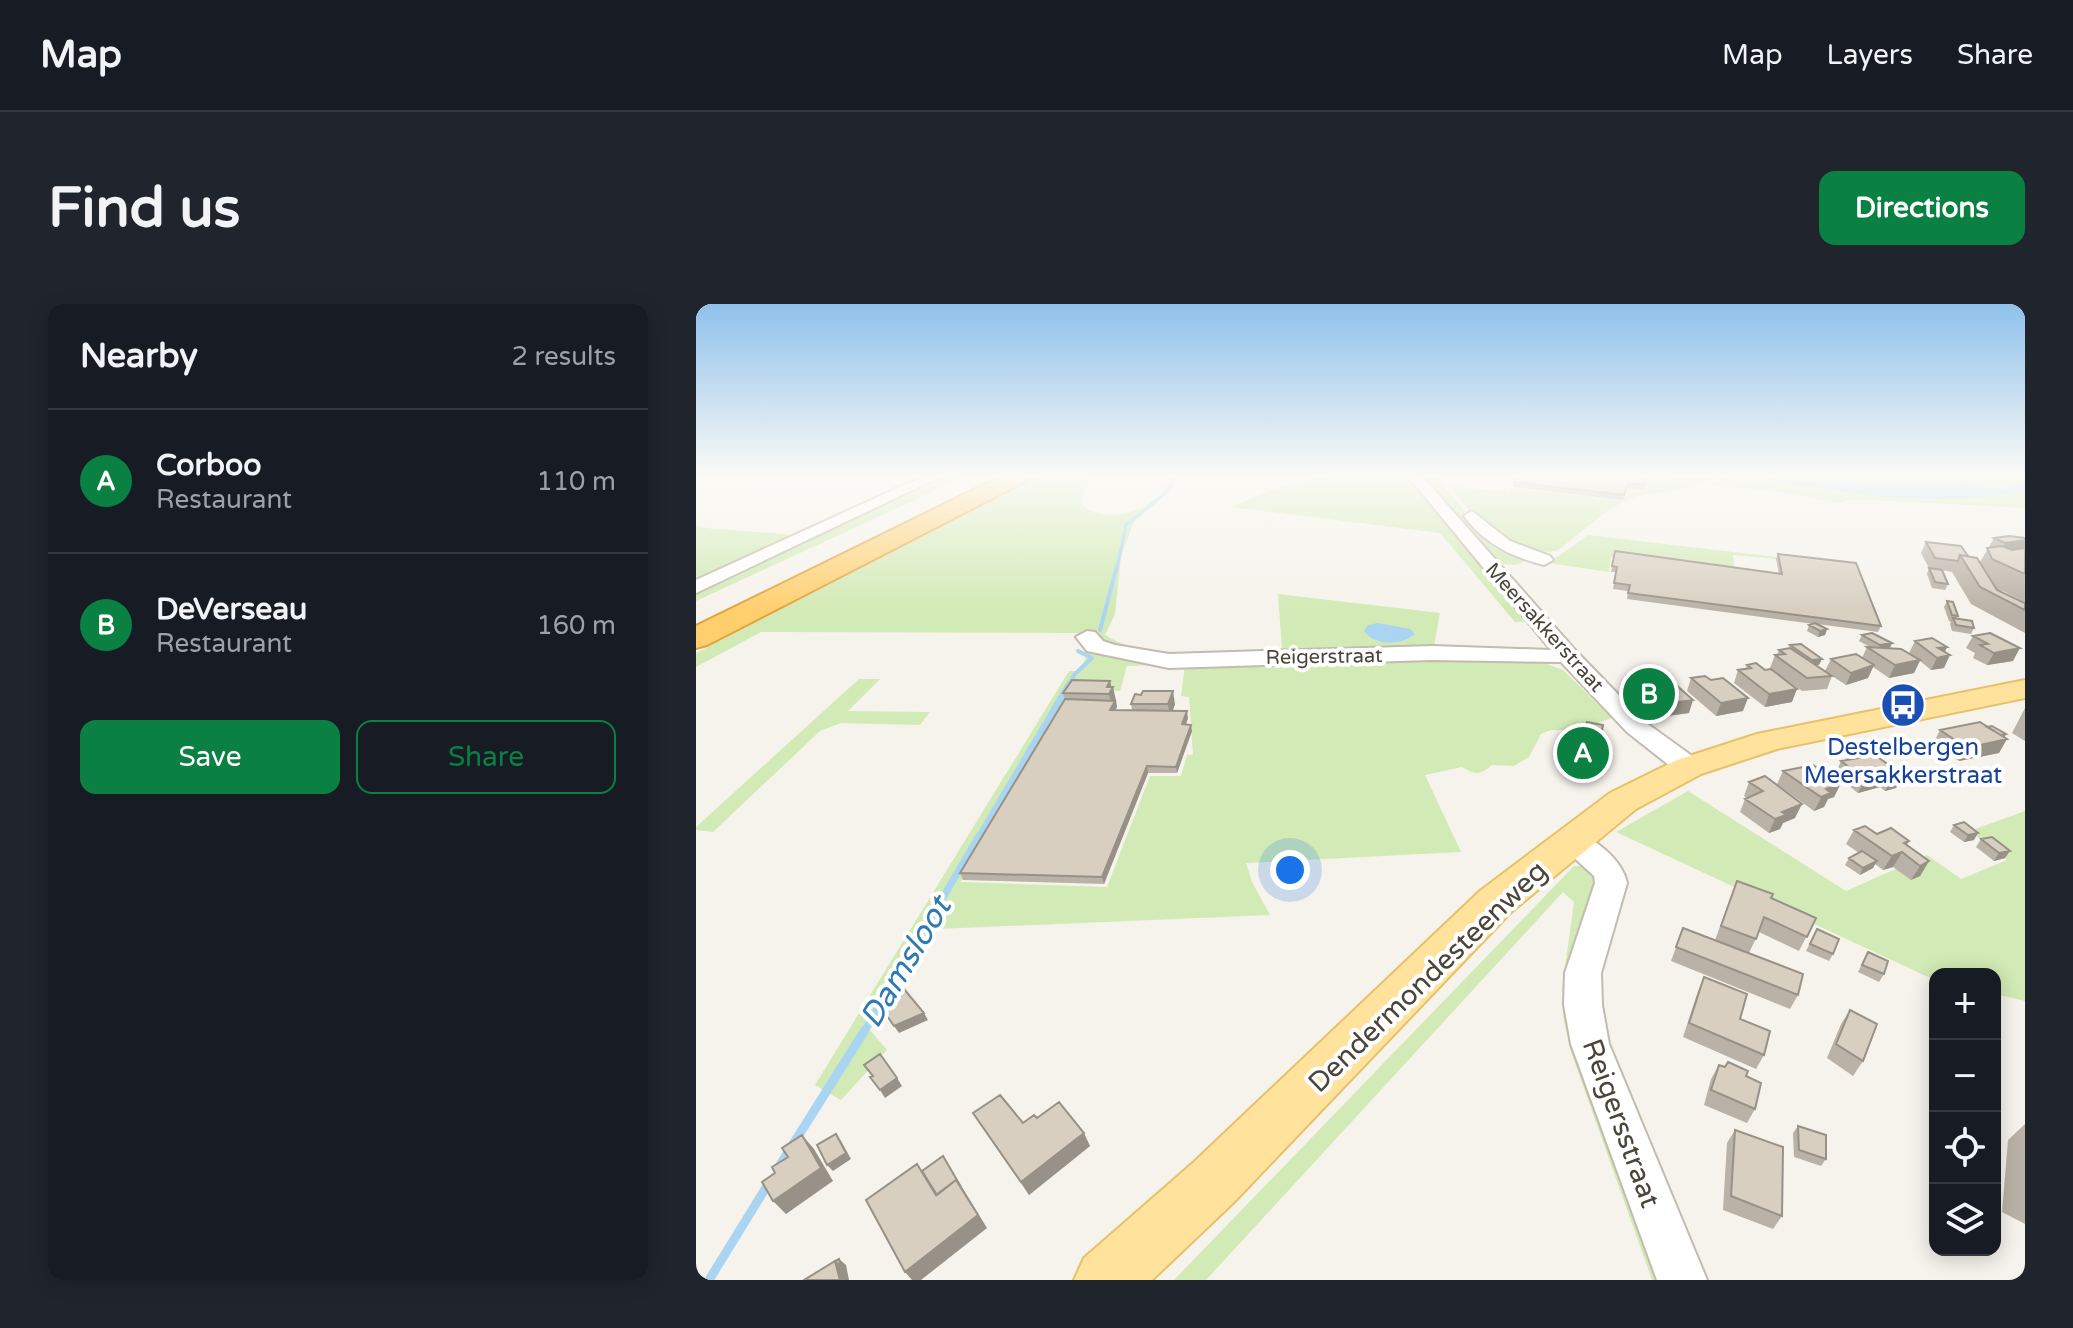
<!DOCTYPE html>
<meta charset="utf-8">
<style>
:root{--surface:#171b24;--page:#20242c;--text:#f1f3f6;--muted:#9ea1a6;--line:#363941;--accent:#0b8043}
body{margin:0;font-family:"Varela Round",sans-serif;background:var(--page);color:var(--text)}
.controls{position:absolute;right:24px;bottom:24px;display:grid;overflow:hidden;border-radius:16px;box-shadow:0 4px 20px #0003}
.controls button{width:72px;height:72px;display:grid;place-items:center;padding:0;border:0;border-bottom:2px solid var(--line);background:var(--surface);color:var(--text);font:40px sans-serif}
.you{position:absolute;left:594px;top:566px;width:28px;height:28px;margin:-20px;border:6px solid #fff;border-radius:50%;background:#1a73e8;box-shadow:0 0 0 12px #1a73e833}
.badge{display:grid;place-items:center;width:52px;height:52px;border-radius:50%;background:var(--accent);color:#fff;font-size:26px;font-weight:700}
.pin{position:absolute;translate:-50% -50%;border:4px solid #fff;box-shadow:0 2px 8px #0006}
.list{margin:0;padding:0;list-style:none}
h2{display:flex;justify-content:space-between;align-items:center;height:104px;margin:0;padding:0 32px;font-size:34px}
h2 small{font-size:26px;font-weight:400;color:var(--muted)}
.list li{display:grid;grid-template-columns:52px 1fr auto;gap:24px;align-items:center;box-sizing:border-box;height:144px;padding:0 32px;border-top:2px solid var(--line)}
.list b{display:block;font-size:30px;white-space:nowrap}
.list p{margin:0;font-size:26px;white-space:nowrap;color:var(--muted)}
.list em{font-size:26px;font-style:normal;color:var(--muted)}
.actions{display:flex;gap:16px;padding:24px 32px}
.actions a{flex:1;padding:18px 0;border:2px solid var(--accent);border-radius:16px;text-align:center;font-size:28px;color:var(--accent)}
.actions .main{background:var(--accent);color:#fff}
.icon{flex:none;width:44px;height:44px;fill:none;stroke:currentColor;stroke-width:2;stroke-linecap:round;stroke-linejoin:round}
.map{position:relative;flex:none;width:1329px;height:976px;overflow:hidden;border-radius:16px}
header{display:flex;align-items:center;gap:48px;box-sizing:border-box;height:112px;padding:0 40px;background:var(--surface);border-bottom:2px solid var(--line)}
header strong{font-size:38px}
nav{display:flex;gap:44px;margin-inline-start:auto;font-size:28px}
.intro{display:flex;align-items:center;justify-content:space-between;box-sizing:border-box;height:192px;padding:0 48px}
h1{margin:0;font-size:56px}
.button{padding:20px 36px;border-radius:16px;background:var(--accent);color:#fff;font-size:28px;font-weight:700}
main{display:flex;gap:48px;padding:0 48px}
aside{flex:1;background:var(--surface);border-radius:16px;box-shadow:0 4px 20px #0003}
.map>svg:first-child{display:block}
.green{fill:#d2eab5;fill-rule:evenodd}
.water{fill:#a9d4f2}
.lines{fill:none;stroke-linecap:round;stroke-linejoin:round}
.stream-far4{stroke:#a9d4f2;stroke-width:3}
.stream-far3{stroke:#a9d4f2;stroke-width:4}
.stream-far2{stroke:#a9d4f2;stroke-width:6}
.stream-far1{stroke:#a9d4f2;stroke-width:7}
.stream{stroke:#a9d4f2;stroke-width:9}
.minor-casing{stroke:#c2bbae;stroke-width:4}
.major-casing{stroke:#e6c16a;stroke-width:4}
.highway-casing{stroke:#e0a43c;stroke-width:4}
.minor{fill:#fff;fill-rule:evenodd}
.major{fill:#ffe39c;fill-rule:evenodd}
.highway{fill:#ffcf6e;fill-rule:evenodd}
.wall{fill:#bab2a6}
.shaded-wall{fill:#979187}
.building{fill:#d8cfc1;stroke:#979187;stroke-width:2}
.labels{text-anchor:middle;stroke-width:8;stroke-linejoin:round;paint-order:stroke}
.far-street-label{font-size:20px;fill:#4b4439;stroke:#fff}
.transit-label{font-size:24px;fill:#164399;stroke:#fff}
.near-street-label{font-size:28px;fill:#4b4439;stroke:#fff}
.near-water-label{font-size:32px;font-style:italic;fill:#2e7ab2;stroke:#fff}
</style>
<header>
<strong>Map</strong>
<nav><a>Map</a><a>Layers</a><a>Share</a></nav>
</header>
<div class="intro"><h1>Find us</h1><a class="button">Directions</a></div>
<main>
<aside>
<h2>Nearby<small>2 results</small></h2>
<ul class="list">
<li><span class="badge">A</span><div><b>Corboo</b><p>Restaurant</p></div><em>110 m</em></li>
<li><span class="badge">B</span><div><b>DeVerseau</b><p>Restaurant</p></div><em>160 m</em></li>
</ul>
<div class="actions"><a class="main">Save</a><a>Share</a></div>
</aside>
<div class="map">
<svg width="1329" height="976" viewBox="0 0 1329 976">
<rect width="100%" height="100%" fill="#f6f3ec"/>
<path class="green" d="M246 171H273L0 297V285Z
M346 171H395L385 197C389 206 397 208 406 210 437 214 464 199 476 171H482L476 185 438 218 425 252 419 310 409 331C454 360 534 346 586 344L582 290 744 309 737 347 848 359 867 366 916 414 902 419 903 426H855L845 430 833 453 818 462 796 461C785 471 779 471 766 463L729 471 765 548 550 559 556 578 574 611 241 625 174 726 191 746 145 796 119 781 373 367H384L392 349 388 345 386 329 65 328 0 363V349ZM489 360 485 392 493 393 497 451H491L485 472H454L411 583 265 578 377 387H424L431 362Z
M630 171H712L832 317 819 318 744 229 535 203 576 186Z
M724 171H739L789 232 833 256 818 261 799 259Z
M936 171 1017 173C995 191 960 184 933 195 908 206 884 230 862 246 846 252 808 242 795 231 780 218 767 197 754 182L813 188 816 184 926 196 931 184 948 186 952 173Z
M1026 171H1068L1089 179 1143 188 1226 195 1329 187V204L1158 195 1141 199 1080 187 1013 182Z
M1186 171H1329V178L1315 182 1277 184 1255 172Z
M0 221 9 224 101 231 0 279Z
M892 231 1158 262 1037 251 1038 267 915 253 913 268 853 259Z
M163 375H184L152 407 234 408 224 421 145 419 124 427 17 528 0 526V523Z
M992 487 1150 587 1231 551 1265 575 1311 556 1274 527 1329 507V697L1299 690V670H1239V675L1230 672 920 528Z
M878 562H891L902 573 879 652 971 976H956L874 745 867 712 866 685 878 598 867 588 510 976H478Z"/>
<path class="water" d="M1068 171 1255 172C1279 186 1303 188 1329 178V187C1259 200 1185 195 1115 183 1100 181 1080 180 1068 171Z
M682 319 714 325 719 330C705 342 679 342 668 327L672 321Z"/>
<g class="lines">
<path class="stream-far4" d="M421 264 430 221 472 187 479 171"/>
<path class="stream-far3" d="M404 326 421 262
M372 382 379 370 396 354 382 347"/>
<path class="stream-far2" d="M282 534 373 380"/>
<path class="stream-far1" d="M168 728 283 532"/>
<path class="stream" d="M84 861 169 726
M13 976 74 877"/>
<g class="minor-casing">
<path id="minor" d="M230 171H248L0 289V276Z
M711 171H725L879 346 949 418 1003 457 1006 463 1003 469H983L931 428 865 358 736 356 473 364 391 347 380 333 391 327 399 328 407 337 419 341 473 350 736 342 855 346Z
M776 207 814 237 854 252 857 256 848 261C815 253 788 239 768 212Z
M875 527C898 533 926 555 931 579L905 669 906 701 913 740 1011 976H961L875 740 868 701 869 669 899 579 898 572 860 537 864 530Z"/>
</g>
<g class="major-casing">
<path id="major" d="M1329 376V394L1081 445 1005 470 940 505 814 609 538 898 456 976H378L388 954 498 858 784 587 914 489 981 456 1061 430Z"/>
</g>
<g class="highway-casing">
<path id="highway" d="M308 171H335L332 176 11 341 0 344V322Z"/>
</g>
<use href="#minor" class="minor"/>
<use href="#major" class="major"/>
<use href="#highway" class="highway"/>
</g>
<path class="wall" d="M952 171 948 186 931 184 927 196 817 183 818 178Z
M1298 234H1329V298L1305 286 1307 288 1329 299V329L1275 300 1256 268 1246 266 1252 280 1249 286 1236 284 1231 270 1233 264 1225 249 1230 238 1272 252 1284 258Z
M919 247 1083 270 1080 255 1082 250 1185 322 1182 328 1121 320 1131 325 1129 331 1122 333 1111 327 1113 321 1118 320 931 295 932 287 917 285 920 268H915Z
M1251 297 1262 312 1260 315 1278 324 1275 330 1256 327 1254 320 1255 318 1253 317 1248 303Z
M1294 329 1317 357 1291 361 1277 354 1279 349 1270 344 1277 332Z
M1166 331 1196 339 1194 344 1217 352 1213 349 1219 337 1251 343 1249 348 1248 364 1235 366 1224 357 1218 369 1193 374 1177 363 1172 374 1150 381 1136 372 1131 385 1106 387 1074 364 1079 351H1081L1083 346 1093 344 1094 341 1123 361H1120L1129 367 1135 355 1143 354V352L1166 354 1171 343H1174L1163 337Z
M1051 361 1069 366 1096 398 1069 403 1038 379 1042 366 1050 365Z
M938 366 993 409 971 412 952 395 940 397 928 385 931 372 937 371Z
M995 374 1047 407 1020 412 991 387Z
M414 377 415 383H417L420 396 421 403 419 406H436L435 400H479L477 407 492 414 490 421 496 427 481 469H452L408 580 267 576 264 569 369 395 367 389Z
M1329 404V437L1316 429Z
M907 421 895 478 869 470 871 463 868 462 871 448 890 423Z
M1291 423 1310 430 1303 449 1263 457 1237 440 1244 426Z
M1154 447 1207 471 1200 484 1189 487 1184 483 1162 489 1139 471 1145 457 1150 456Z
M1087 467 1145 479 1138 493 1132 495 1128 503 1118 507 1081 480Z
M1069 472 1099 514 1087 519 1084 525 1073 529 1044 508 1049 495 1051 494 1048 492 1053 478Z
M1258 521 1278 536 1268 538 1254 528Z
M1158 526 1181 530 1211 541 1233 557 1224 572 1215 576 1197 563 1187 566 1179 560 1177 564 1164 571 1149 561 1153 554 1163 549 1150 540Z
M1285 535 1309 554 1298 557 1280 543Z
M1041 577 1120 614 1103 647 1063 628 1053 649 1102 691 1094 705 975 657 987 624 1019 636Z
M1121 625 1137 650 1133 657 1110 647Z
M1172 648 1188 670 1183 678 1162 668Z
M1008 673 1044 715 1068 751 1060 765 987 733 1002 687Z
M1154 706 1167 757 1157 772 1131 754 1145 720Z
M1023 761 1050 772 1059 805 1051 819 1008 801 1015 775Z
M277 809 327 819 341 814 394 842 333 891 286 823Z
M1329 820V920L1306 908 1312 836Z
M1102 822 1130 855 1125 862 1098 853 1097 829Z
M1039 826 1086 912 1077 925 1027 906 1031 839Z"/>
<path class="shaded-wall" d="M1329 236V248L1300 257 1309 239Z
M1131 325 1129 331 1122 333 1124 327Z
M1196 339 1193 345 1181 348 1184 341Z
M1251 343 1246 353 1254 351 1248 364 1235 366 1241 354 1242 344Z
M1324 344 1317 357 1291 361 1298 349Z
M1126 355 1123 361 1113 363 1116 356Z
M1224 356 1218 369 1193 374 1199 361Z
M1178 361 1172 374 1150 381 1155 369Z
M414 377 416 385 417 383 421 403 416 412 414 406 416 403 411 383Z
M956 382 952 395 940 397 943 384Z
M1101 385 1096 398 1069 403 1073 390Z
M477 387 479 400 474 413 472 400Z
M1052 394 1047 407 1020 412 1025 399Z
M997 396 993 409 971 412 975 399Z
M491 407 492 414 487 427 486 420Z
M495 421 496 427 481 469 480 463Z
M1310 430 1306 436 1311 435 1303 449 1263 457 1271 444 1301 432Z
M451 462 452 469 408 580 406 573Z
M1192 469 1184 483 1162 489 1169 475Z
M1207 471 1200 484 1189 487 1197 473Z
M1145 479 1138 493 1132 495 1128 503 1118 507 1130 485Z
M1106 500 1099 514 1087 519 1084 525 1073 529 1079 515 1086 508Z
M1282 529 1278 536 1268 538 1272 531Z
M1213 537 1197 563 1187 566 1196 552 1208 539Z
M1314 547 1309 554 1298 557 1303 549Z
M1181 557 1177 564 1164 571 1167 564Z
M1233 557 1224 572 1215 576 1224 562Z
M228 709 232 716 203 729 198 722Z
M201 774 206 782 189 794 184 786Z
M388 829 394 842 333 891 325 878Z
M140 830 145 837 155 855 137 867 131 861Z
M106 831 118 845 137 877 90 910 77 897Z
M247 852 291 924 225 976H216L209 968 231 874Z
M143 955 150 961 153 976H144L139 957Z"/>
<path class="building" d="M823 171H952L949 181 932 179 928 191 818 178Z
M1313 232 1329 234V236L1309 239 1298 234Z
M1230 238 1265 242 1272 252 1264 251 1262 257 1239 254Z
M1306 242 1316 246 1329 244V270L1296 255 1291 244Z
M919 247 1086 270 1082 250 1160 259 1185 322 932 289 934 281 918 279 921 263 916 262Z
M1264 251 1281 254 1301 286 1329 299V306L1284 283Z
M1233 264 1246 266 1252 280 1239 278Z
M1251 297 1257 298 1262 312 1256 311Z
M1257 314 1276 317 1278 324 1260 321Z
M1119 319 1131 325 1124 327 1113 321Z
M1176 329 1196 339 1184 341 1166 331Z
M1294 329 1324 344 1298 349 1284 341 1292 340 1277 332Z
M1236 334 1251 343 1242 344 1254 351 1241 354 1219 337Z
M1105 340 1126 355 1116 356 1094 341Z
M1171 343 1205 345 1224 356 1199 361Z
M1094 344 1136 372 1111 374 1079 351 1089 350 1083 346Z
M1160 350 1178 361 1155 369 1135 355Z
M1060 359 1069 366 1075 365 1101 385 1073 390 1042 366 1055 364 1051 361Z
M960 363 997 396 975 399 956 382 943 384 931 372 943 370 938 366Z
M1009 372 1015 376 1027 374 1052 394 1025 399 995 374Z
M376 376 414 377 411 383H417L413 390 367 389Z
M447 387H477L472 400H435L439 390 445 391Z
M369 395 419 397 414 406 491 407 486 420 495 421 480 463 451 462 406 573 264 569Z
M891 418 907 421 898 464 872 457 874 449 871 448 880 421 890 423Z
M1284 418 1311 435 1271 444 1244 426Z
M1296 422 1310 430 1305 431 1291 423Z
M1169 444 1207 471 1197 473 1192 469 1169 475 1145 457 1163 454 1154 447Z
M1117 461 1145 479 1130 485 1135 489 1125 493 1087 467Z
M1069 472 1106 500 1086 508 1090 511 1079 515 1049 495 1067 487 1053 478Z
M1268 518 1282 529 1272 531 1258 521Z
M1169 522 1181 530 1195 524 1213 537 1208 539 1233 557 1224 562 1206 548 1196 552 1158 526Z
M1296 533 1314 547 1303 549 1285 535Z
M1166 547 1181 557 1167 564 1153 554Z
M1041 577 1077 590 1075 594 1120 614 1111 633 1068 613 1060 635 1025 622Z
M987 624 1107 670 1102 691 980 643Z
M1121 625 1143 635 1137 650 1114 640Z
M1172 648 1192 657 1188 670 1166 661Z
M1008 673 1051 690 1044 715 1074 727 1068 751 993 719Z
M208 685 228 709 198 722 187 706 199 699 195 693Z
M1154 706 1181 720 1167 757 1140 740Z
M184 750 201 774 184 786 174 773 177 772 168 761Z
M1032 758 1052 767 1050 772 1065 779 1059 805 1015 786 1023 761 1029 763Z
M304 791 327 819 338 811 341 814 363 798 388 829 325 878 277 809Z
M1102 822 1130 831V855L1103 846Z
M1039 826 1087 843 1086 912 1035 892Z
M140 830 150 849 131 861 121 841Z
M106 831 125 864 77 897 66 878 79 869 76 863 92 853 86 844Z
M247 852 265 883 260 876 241 891 226 867Z
M221 860 240 891 260 876 282 911 209 968 170 896Z
M143 955 145 963 139 957Z
M139 957 144 976H108Z"/>
<linearGradient id="sky" x2="0" y2="1"><stop stop-color="#8fc1ec"/><stop offset="0.56" stop-color="#fbfaf6"/><stop offset="1" stop-color="#fbfaf6" stop-opacity="0"/></linearGradient>
<rect width="1329" height="307" fill="url(#sky)"/>
<defs>
<g id="bus-disc" transform="scale(2.3)"><circle r="9.5" fill="#1a4fb4" stroke="#fff"/><path d="M-5-6H5V4H4V6H2V4H-2V6H-4V4H-5ZM-3.5-4V0h7V-4ZM-3.5 1.2v1.5H-2V1.2ZM2 1.2v1.5H3.5V1.2Z" fill="#fff"/></g>
</defs>
<g fill-rule="evenodd">
<use href="#bus-disc" x="1207" y="401"/>
</g>
<g class="labels">
<g class="far-street-label">
<text transform="translate(849 323) rotate(48)" y="7">Meersakkerstraat</text>
<text transform="translate(628 352) rotate(-1)" y="7">Reigerstraat</text>
</g>
<g class="transit-label">
<text x="1207" y="451">Destelbergen<tspan x="1207" dy="28">Meersakkerstraat</tspan></text>
</g>
<g class="near-street-label">
<text transform="translate(731 672) rotate(-44)" y="10">Dendermondesteenweg</text>
<text transform="translate(926 819) rotate(70)" y="10">Reigersstraat</text>
</g>
<g class="near-water-label">
<text transform="translate(209 658) rotate(-59)" y="11">Damsloot</text>
</g>
</g>
</svg>
<div class="controls">
<button>+</button>
<button>−</button>
<button><svg class="icon" aria-label="locate" viewBox="0 0 24 24"><circle cx="12" cy="12" r="6"/><path d="M12 2v4M12 18v4M2 12h4M18 12h4"/></svg></button>
<button><svg class="icon" aria-label="layers" viewBox="0 0 24 24"><path d="M12 4l9 5-9 5-9-5zM3 14l9 5 9-5"/></svg></button>
</div>
<div class="you"></div>
<div class="pin badge" style="left:887px;top:449px">A</div>
<div class="pin badge" style="left:953px;top:390px">B</div>
</div>
</main>
